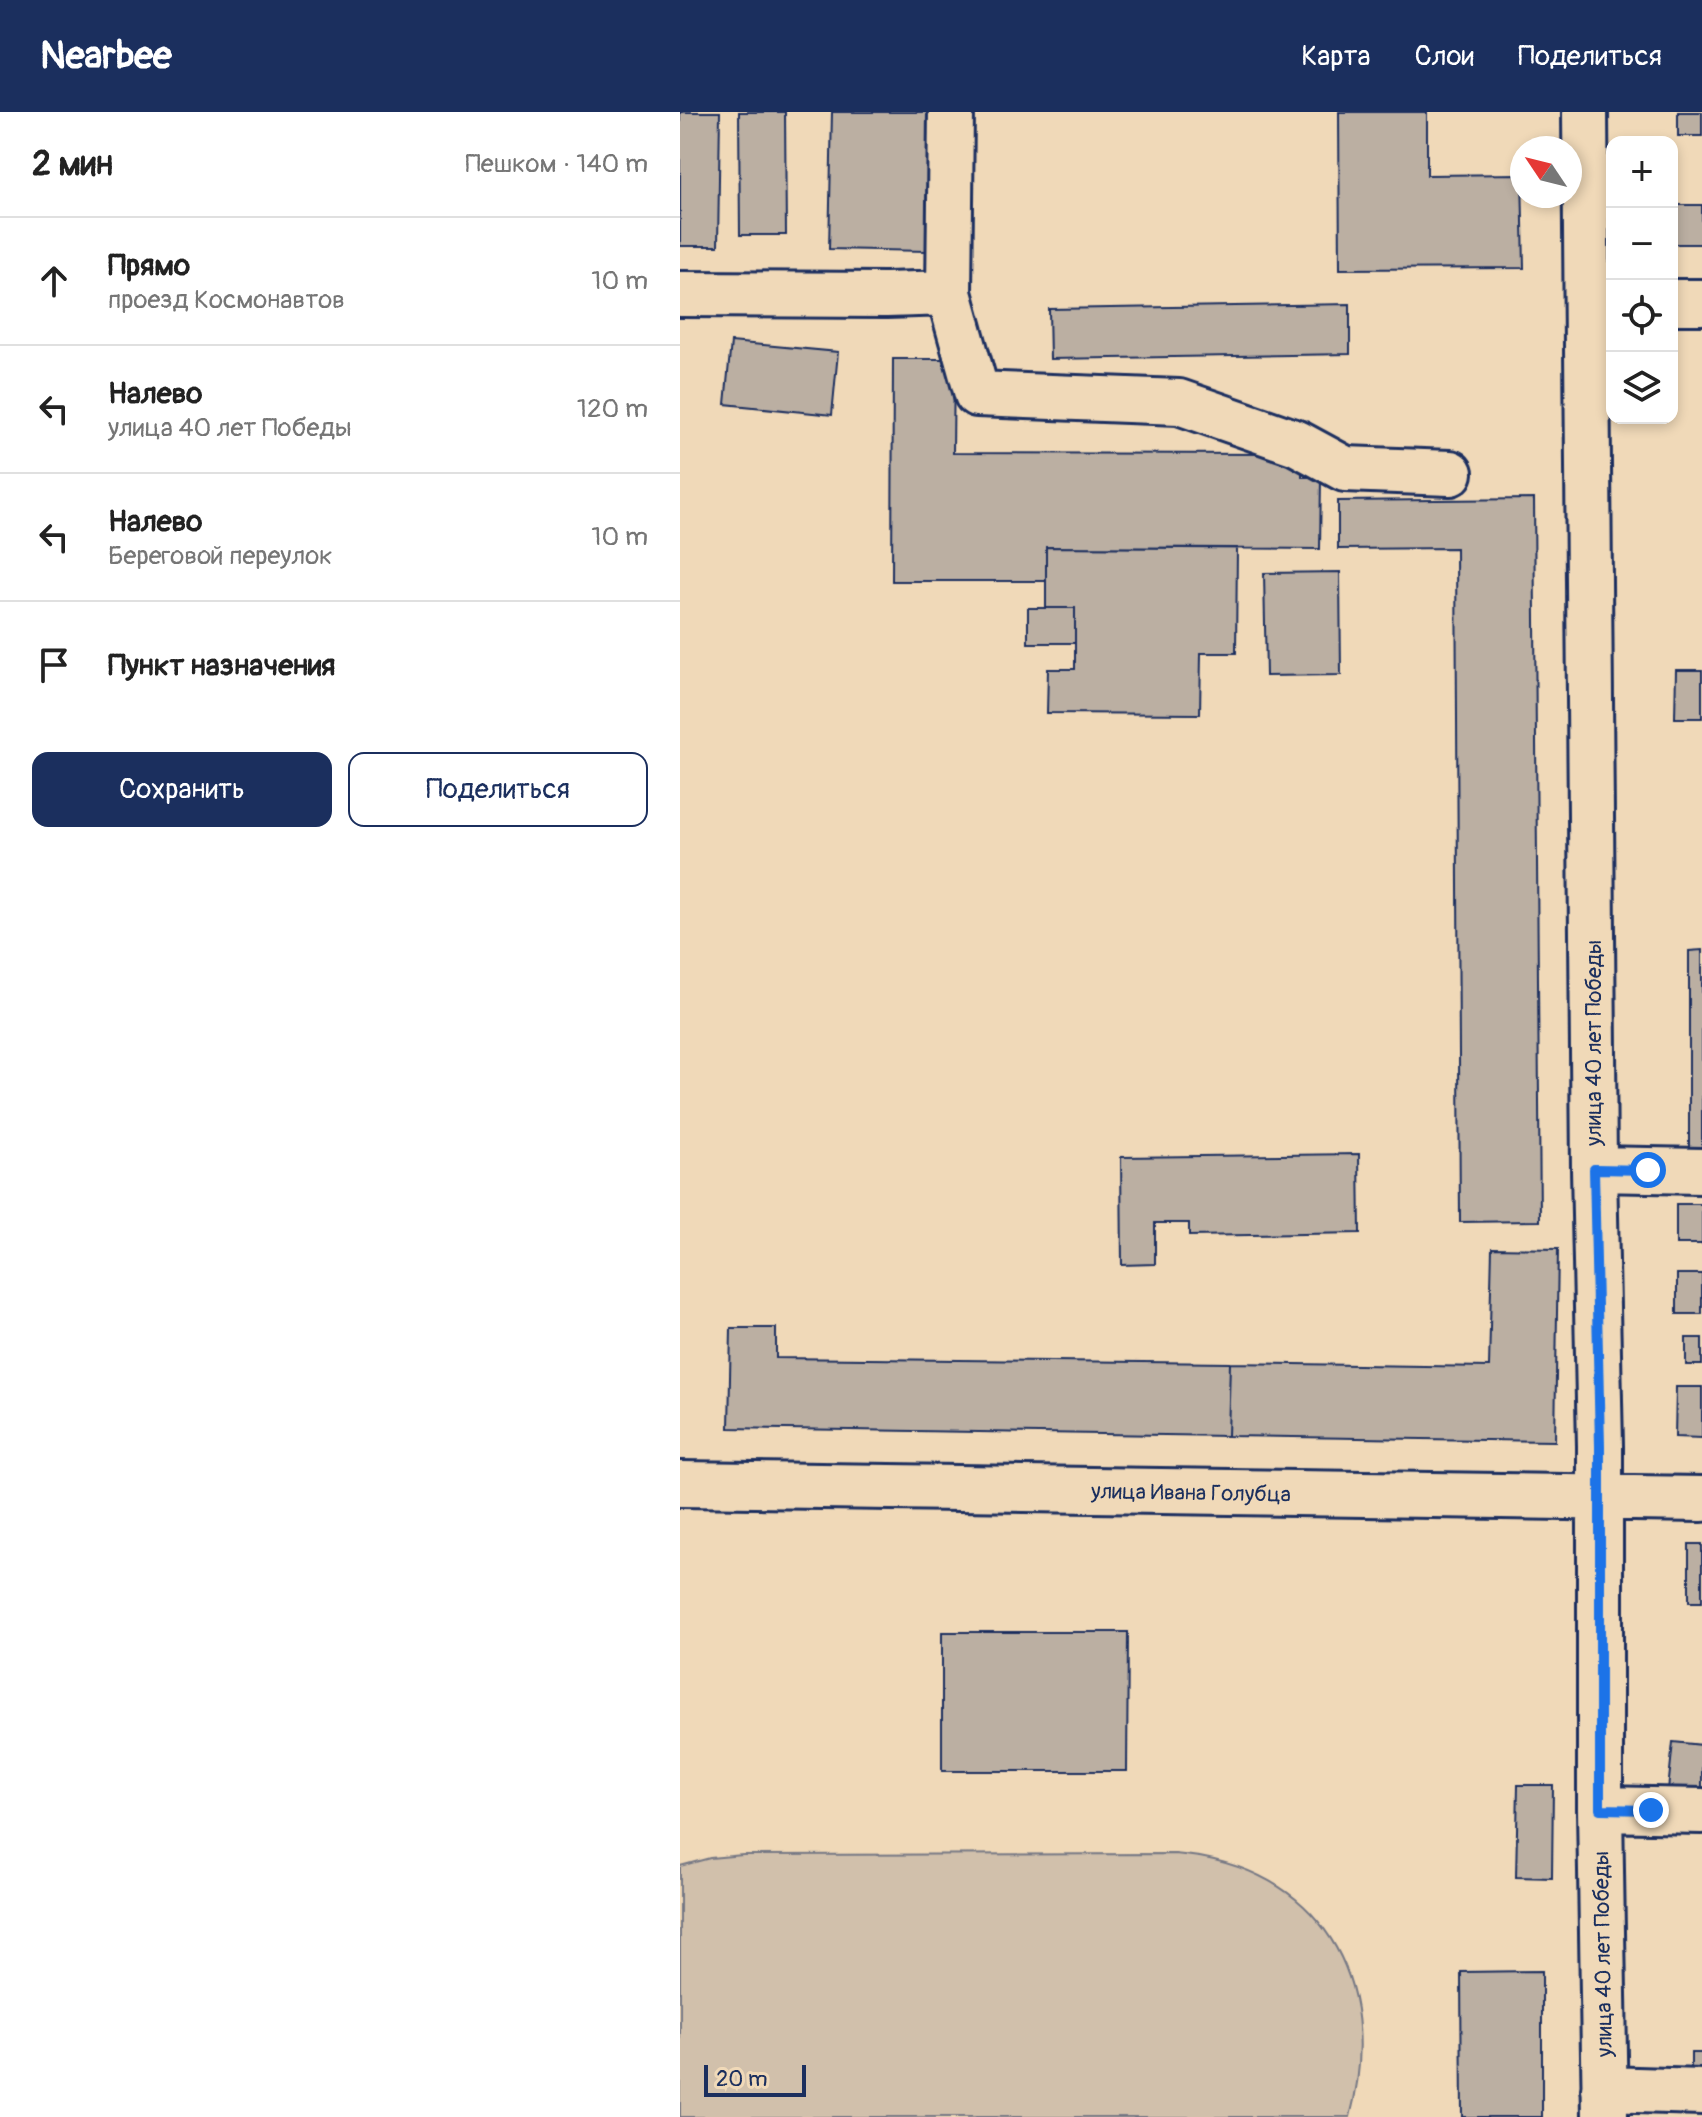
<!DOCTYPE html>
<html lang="ru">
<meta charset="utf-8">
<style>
:root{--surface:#fff;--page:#f6f6f6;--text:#222;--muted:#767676;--line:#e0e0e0;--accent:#1b2f5e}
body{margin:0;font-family:Pangolin,sans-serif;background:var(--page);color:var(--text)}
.controls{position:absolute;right:24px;top:24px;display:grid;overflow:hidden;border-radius:16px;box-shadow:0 4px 12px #0003}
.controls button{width:72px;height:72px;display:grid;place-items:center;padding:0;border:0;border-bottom:2px solid var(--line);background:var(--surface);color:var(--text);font:40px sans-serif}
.compass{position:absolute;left:830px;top:24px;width:72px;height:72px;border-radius:50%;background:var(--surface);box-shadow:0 4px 12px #0003;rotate:305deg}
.scale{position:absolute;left:24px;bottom:20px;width:102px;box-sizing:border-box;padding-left:8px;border:4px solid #1b2f5e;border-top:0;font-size:22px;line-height:28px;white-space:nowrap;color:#1b2f5e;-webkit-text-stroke:6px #f0d9b8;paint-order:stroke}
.stop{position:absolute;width:24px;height:24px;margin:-18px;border:6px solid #1a73e8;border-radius:50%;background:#fff}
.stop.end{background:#1a73e8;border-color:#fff;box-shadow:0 2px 8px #0008}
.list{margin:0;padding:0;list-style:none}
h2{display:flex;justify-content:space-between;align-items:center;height:104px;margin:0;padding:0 32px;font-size:34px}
h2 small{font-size:26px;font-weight:400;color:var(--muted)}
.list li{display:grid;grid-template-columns:52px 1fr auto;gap:24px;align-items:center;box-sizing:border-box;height:128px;padding:0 32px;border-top:2px solid var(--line)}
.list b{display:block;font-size:30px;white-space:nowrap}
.list p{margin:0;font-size:26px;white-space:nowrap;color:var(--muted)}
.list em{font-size:26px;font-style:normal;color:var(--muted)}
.actions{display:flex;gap:16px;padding:24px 32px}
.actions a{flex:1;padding:18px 0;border:2px solid var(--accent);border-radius:16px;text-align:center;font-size:28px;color:var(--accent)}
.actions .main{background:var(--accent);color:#fff}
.icon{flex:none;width:44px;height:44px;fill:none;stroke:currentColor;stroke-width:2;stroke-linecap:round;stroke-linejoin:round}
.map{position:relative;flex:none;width:1022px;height:2005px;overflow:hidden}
header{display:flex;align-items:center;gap:48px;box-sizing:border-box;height:112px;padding:0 40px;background:var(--accent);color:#fff}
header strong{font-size:38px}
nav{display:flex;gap:44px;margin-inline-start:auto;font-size:28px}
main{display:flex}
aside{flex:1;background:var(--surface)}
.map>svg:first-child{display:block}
.green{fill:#d1c0ab;stroke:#767884;stroke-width:2}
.building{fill:#bbafa2;stroke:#1b2f5e;stroke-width:2}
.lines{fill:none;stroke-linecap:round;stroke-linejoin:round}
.minor-casing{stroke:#1b2f5e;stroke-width:50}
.minor{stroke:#f0d9b8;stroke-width:44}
.route{stroke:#1a73e8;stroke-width:10}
.labels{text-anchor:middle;stroke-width:6;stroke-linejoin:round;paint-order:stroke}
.street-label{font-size:22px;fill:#1b2f5e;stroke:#f0d9b8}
</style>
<header>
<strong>Nearbee</strong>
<nav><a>Карта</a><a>Слои</a><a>Поделиться</a></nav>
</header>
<main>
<aside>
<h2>2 мин<small>Пешком · 140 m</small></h2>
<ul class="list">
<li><svg class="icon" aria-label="ahead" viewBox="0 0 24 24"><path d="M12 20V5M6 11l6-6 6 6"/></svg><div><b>Прямо</b><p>проезд Космонавтов</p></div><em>10 m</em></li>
<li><svg class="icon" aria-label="left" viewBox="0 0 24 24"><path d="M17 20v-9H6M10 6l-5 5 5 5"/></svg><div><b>Налево</b><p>улица 40 лет Победы</p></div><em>120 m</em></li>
<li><svg class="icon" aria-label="left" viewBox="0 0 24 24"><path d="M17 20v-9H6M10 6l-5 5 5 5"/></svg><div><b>Налево</b><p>Береговой переулок</p></div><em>10 m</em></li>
<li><svg class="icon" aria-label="arrive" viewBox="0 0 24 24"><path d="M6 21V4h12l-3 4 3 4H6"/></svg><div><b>Пункт назначения</b></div></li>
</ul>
<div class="actions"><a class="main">Сохранить</a><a>Поделиться</a></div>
</aside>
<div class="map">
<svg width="1022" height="2005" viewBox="0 0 1022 2005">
<rect width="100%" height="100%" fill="#f0d9b8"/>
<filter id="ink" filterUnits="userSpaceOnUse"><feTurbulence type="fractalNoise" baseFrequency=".0125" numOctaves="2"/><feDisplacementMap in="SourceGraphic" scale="16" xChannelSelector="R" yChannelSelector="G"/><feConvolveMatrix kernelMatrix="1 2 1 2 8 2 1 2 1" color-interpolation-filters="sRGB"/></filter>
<g filter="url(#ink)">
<path class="green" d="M495 1742C641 1754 706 1868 670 2005H0V1754L30 1746 63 1743Z"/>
<path class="building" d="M0 0H40L38 134H0Z
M59 0H105L106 123H60Z
M152 0H250L247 139 149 137Z
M659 0H747V63L842 62 844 156 660 157Z
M998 0H1022V24H998Z
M992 93H1022V132H992Z
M670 192V242L370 247 369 197Z
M51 230 158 240 152 303 45 292Z
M213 247H274L273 341 622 342V365H641L640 437 366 435V469H212Z
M854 387 860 1109 780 1110 776 436 658 437V389Z
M366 435 557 436 556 541H521L520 602 367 601 368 557H395V496H366Z
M660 460 661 563 586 564 584 461Z
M348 496H395V531H348Z
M996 558H1022V606H995Z
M1022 838V1039H1009V839Z
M679 1042 680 1121 509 1124V1111H475V1152L442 1153 441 1045Z
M996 1092H1022V1132H996Z
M812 1136 878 1137 875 1329 548 1324 550 1251 809 1255Z
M997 1162H1022V1202H997Z
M51 1216H96V1246L550 1251 548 1324 49 1316Z
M1006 1226H1022V1253H1006Z
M996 1275H1022V1326L995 1325Z
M1009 1432H1022V1490H1009Z
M262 1520H448L447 1659H262Z
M993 1630 1022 1633V1681L988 1678Z
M838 1673H873L872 1766 836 1765Z
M862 1859V2005H782L781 1860Z
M1011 1941H1022V1964H1011Z"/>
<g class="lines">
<g class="minor-casing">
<path id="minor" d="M905 0 914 1057 920 1334V1697L925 2005
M269 181 271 0
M0 182 206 183 269 181 297 282 499 290 617 331 665 357 770 361
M992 190H1022
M914 1057 1022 1059
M0 1372 1022 1387
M920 1697 1022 1699
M924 1977 1022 1980"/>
</g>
<use href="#minor" class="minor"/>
</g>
</g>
<g class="lines" filter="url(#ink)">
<path class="route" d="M968 1058 914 1057 920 1334V1697L971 1698"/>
</g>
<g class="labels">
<g class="street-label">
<text transform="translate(913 931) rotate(-90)" y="8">улица 40 лет Победы</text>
<text transform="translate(511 1380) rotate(1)" y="8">улица Ивана Голубца</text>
<text transform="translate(922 1842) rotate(-91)" y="8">улица 40 лет Победы</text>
</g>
</g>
</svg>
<div class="controls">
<button>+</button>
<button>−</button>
<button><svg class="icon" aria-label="locate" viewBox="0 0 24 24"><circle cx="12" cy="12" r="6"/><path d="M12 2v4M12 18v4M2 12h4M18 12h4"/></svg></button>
<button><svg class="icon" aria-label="layers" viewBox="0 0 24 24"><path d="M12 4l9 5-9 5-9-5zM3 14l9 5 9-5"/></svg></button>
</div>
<svg class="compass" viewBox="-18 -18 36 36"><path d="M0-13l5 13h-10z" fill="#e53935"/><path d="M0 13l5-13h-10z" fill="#767676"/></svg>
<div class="scale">20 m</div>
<div class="stop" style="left:968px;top:1058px"></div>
<div class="stop end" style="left:971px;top:1698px"></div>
</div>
</main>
